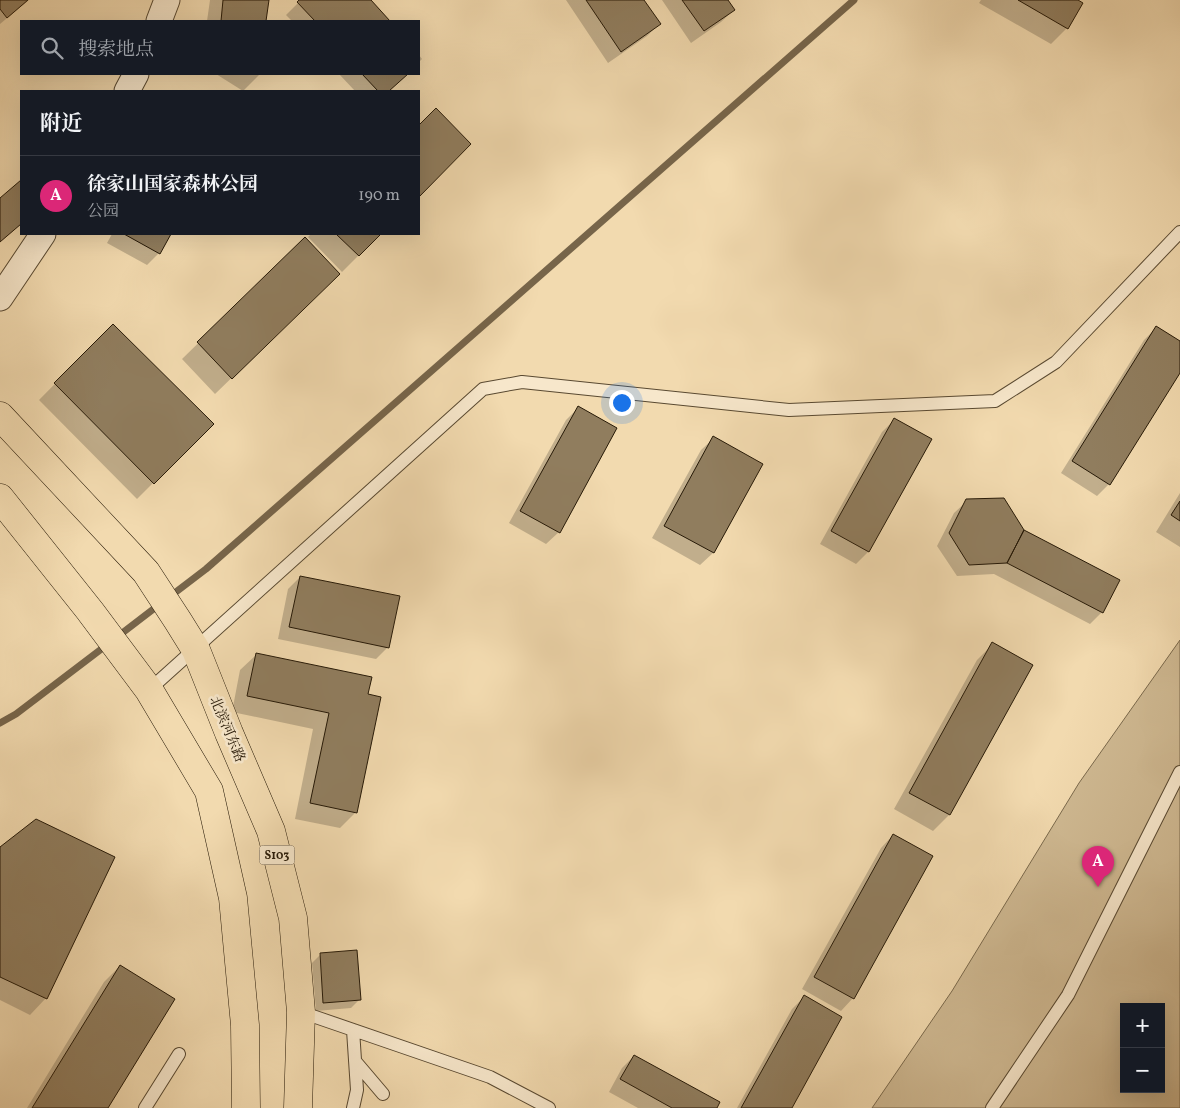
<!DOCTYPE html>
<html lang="zh">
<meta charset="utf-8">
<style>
:root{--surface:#171b24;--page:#20242c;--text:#f1f3f6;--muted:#9ea1a6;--line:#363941;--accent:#db2777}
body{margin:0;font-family:Vollkorn,"Noto Serif SC",serif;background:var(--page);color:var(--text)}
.controls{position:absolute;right:15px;bottom:15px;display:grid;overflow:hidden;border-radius:0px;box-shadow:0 5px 20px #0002}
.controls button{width:45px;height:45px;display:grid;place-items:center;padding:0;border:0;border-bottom:1px solid var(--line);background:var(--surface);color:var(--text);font:25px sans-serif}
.you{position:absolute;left:621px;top:402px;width:18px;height:18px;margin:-12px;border:4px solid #fff;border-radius:50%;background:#1a73e8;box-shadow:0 0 0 8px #1a73e833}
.badge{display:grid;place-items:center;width:32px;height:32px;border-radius:50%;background:var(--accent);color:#fff;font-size:16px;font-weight:700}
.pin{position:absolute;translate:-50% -41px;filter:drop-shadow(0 1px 2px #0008)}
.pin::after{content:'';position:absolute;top:26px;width:18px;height:15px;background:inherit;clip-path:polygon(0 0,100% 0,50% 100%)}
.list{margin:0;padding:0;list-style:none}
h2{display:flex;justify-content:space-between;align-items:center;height:65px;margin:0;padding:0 20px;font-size:21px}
h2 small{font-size:16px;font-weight:400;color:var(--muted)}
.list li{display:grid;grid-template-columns:32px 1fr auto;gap:15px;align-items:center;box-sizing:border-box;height:80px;padding:0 20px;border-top:1px solid var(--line)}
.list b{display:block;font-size:19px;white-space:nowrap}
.list p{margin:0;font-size:16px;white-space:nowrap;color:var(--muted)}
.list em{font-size:16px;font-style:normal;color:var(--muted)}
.icon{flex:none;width:28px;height:28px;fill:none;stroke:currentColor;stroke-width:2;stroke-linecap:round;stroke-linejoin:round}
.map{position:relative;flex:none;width:1180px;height:1108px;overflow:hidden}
.search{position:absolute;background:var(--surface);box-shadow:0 5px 20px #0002;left:20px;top:20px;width:400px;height:55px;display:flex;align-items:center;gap:12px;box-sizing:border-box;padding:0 18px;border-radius:0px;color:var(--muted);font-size:19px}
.panel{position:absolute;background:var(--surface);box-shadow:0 5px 20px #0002;left:20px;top:90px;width:400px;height:145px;border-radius:0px}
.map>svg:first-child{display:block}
.green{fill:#cfb992;stroke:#7a694c;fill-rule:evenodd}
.shadow{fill:#0003}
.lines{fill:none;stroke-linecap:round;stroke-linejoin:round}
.stream{stroke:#77654a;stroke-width:7}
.building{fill:#907d5e;stroke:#261907}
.lane-casing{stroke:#594931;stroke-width:14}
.street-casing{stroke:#594931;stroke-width:27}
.primary-casing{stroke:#261907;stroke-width:29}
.lane{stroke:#f7e7cb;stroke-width:12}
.street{stroke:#f7e7cb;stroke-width:25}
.primary{stroke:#f2daaf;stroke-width:28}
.labels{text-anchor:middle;stroke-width:5;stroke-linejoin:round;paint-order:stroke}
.shield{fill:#f7e7cb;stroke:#655742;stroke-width:1}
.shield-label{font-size:12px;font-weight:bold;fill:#261907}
.street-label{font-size:14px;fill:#261907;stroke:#f7e7cb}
</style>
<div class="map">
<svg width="1180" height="1108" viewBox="0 0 1180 1108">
<rect width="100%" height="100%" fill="#f2daaf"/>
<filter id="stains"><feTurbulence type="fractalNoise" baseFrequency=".004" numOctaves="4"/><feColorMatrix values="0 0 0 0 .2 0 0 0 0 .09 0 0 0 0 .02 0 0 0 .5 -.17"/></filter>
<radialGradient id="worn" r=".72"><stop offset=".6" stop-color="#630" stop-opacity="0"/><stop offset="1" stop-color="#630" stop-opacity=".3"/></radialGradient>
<path class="green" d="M1180 640V1108H872L952 991 1079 783ZM1124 1007H1161V1089H1124Z"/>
<path class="shadow" d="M0 0H29L0 24Z
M210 0H268L265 21H207Z
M301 0H369L388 21H292L286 15Z
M566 0H643L659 24 647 36 608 63Z
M662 0H727L734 10 721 22 691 43Z
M981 0H1075L1067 28 1051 44 979 3Z
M419 55 422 59 419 62Z
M216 74H259V75L243 91Z
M339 74H407L388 91H355Z
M436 110 470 144 419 195V127Z
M21 182V224L0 242V200Z
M112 234H170L159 253 147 265 107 243Z
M311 234H380L342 272 308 237Z
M305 239 322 290 215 394 182 359Z
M113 325 212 424 137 499 39 400Z
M1156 328 1180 343V371L1109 484 1097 496 1061 473 1144 340Z
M578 408 559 532 546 544 509 523 566 420Z
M894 420 930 440 868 552 856 564 820 544 882 432Z
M714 438 762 464 713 553 700 565 652 538 701 450Z
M1180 493V547L1156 532Z
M967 501 1023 531 1102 612 1090 624 994 574 957 576 937 546 954 513Z
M300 577 388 647 376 659 278 639 288 589Z
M993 644 1032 665 949 815 933 831 894 809 977 660Z
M257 654 367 695 356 812 340 828 295 819 313 729 232 712 240 670Z
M893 835 931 857 853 998 841 1011 802 989 881 848Z
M0 848 46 998 30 1015 0 1000Z
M320 955 359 1000 351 1008 316 1011 312 963Z
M120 966 107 1108H27L104 982Z
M804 997 790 1108H737L792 1009Z
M634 1056 715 1108H638L609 1092 622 1068Z"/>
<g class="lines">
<path class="stream" d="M168 598 206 569 854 0
M117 637 160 604
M0 723 16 714 108 644"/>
</g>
<path class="building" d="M0 0H28L7 18 0 9Z
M223 0H269L266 21H221Z
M299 0H371L390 21H315L297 2Z
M586 0H644L661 24 621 52Z
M682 0H728L735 10 704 31Z
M1018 0H1078L1083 3 1068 29Z
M362 74H408L389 91H378Z
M436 108 471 144 419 197V125Z
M21 180V224L0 242V198Z
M124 234H171L160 254Z
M336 234H381L359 256Z
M305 237 340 274 232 379 197 342Z
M113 324 214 424 154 484 54 383Z
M1156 326 1180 341V373L1110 485 1072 461Z
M578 406 617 428 560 533 520 511Z
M894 418 932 439 869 552 831 531Z
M713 436 763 464 714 553 664 526Z
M1004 498 1024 530 1007 563 969 565 949 533 966 499Z
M1180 501V521L1171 515Z
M1024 530 1120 580 1103 613 1007 563Z
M300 576 400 596 389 648 289 627Z
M992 642 1033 665 950 815 909 793Z
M256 653 372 677 368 694 381 697 357 813 310 803 329 713 247 696Z
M36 819 115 857 47 999 0 977V847Z
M893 834 933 856 854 999 814 977Z
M357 950 361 1000 323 1003 320 953Z
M120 965 175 999 108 1108H32Z
M804 995 842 1017 792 1108H741Z
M634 1055 720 1102 717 1108H672L620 1079Z"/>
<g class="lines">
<g class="lane-casing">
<path id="lane" d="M149 690 483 389 522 382 789 410 995 401 1056 362 1180 232
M301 1012 490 1077 549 1108
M353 1030 357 1090 353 1108
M355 1061 383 1094
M145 1108 179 1054
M992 1108 1068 995 1180 772"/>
</g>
<g class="street-casing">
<path id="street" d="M159 21 167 0
M127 91 136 74
M0 298 43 234"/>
</g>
<g class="primary-casing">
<path id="primary" d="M0 416 146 572 178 621 196 650 229 733 271 831 293 918 301 1012 298 1108
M0 498 90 611 149 690 209 791 233 898 245 1025 246 1108"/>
</g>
<use href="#lane" class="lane"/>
<use href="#street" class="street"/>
<use href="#primary" class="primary"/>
</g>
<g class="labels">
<rect class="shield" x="259.5" y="845.5" width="35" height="19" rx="4"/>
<g class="shield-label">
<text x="277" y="859">S103</text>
</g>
<g class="street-label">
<text transform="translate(228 729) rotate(67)" y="5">北滨河东路</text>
</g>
</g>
<rect width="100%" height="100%" filter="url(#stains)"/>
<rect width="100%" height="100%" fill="url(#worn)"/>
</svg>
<div class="controls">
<button>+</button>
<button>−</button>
</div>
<div class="you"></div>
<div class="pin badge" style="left:1098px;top:887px">A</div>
<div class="search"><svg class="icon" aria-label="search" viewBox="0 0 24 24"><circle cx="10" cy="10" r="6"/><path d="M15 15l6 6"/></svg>搜索地点</div>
<section class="panel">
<h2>附近<small></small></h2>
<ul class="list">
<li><span class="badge">A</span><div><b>徐家山国家森林公园</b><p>公园</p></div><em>190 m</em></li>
</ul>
</section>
</div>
